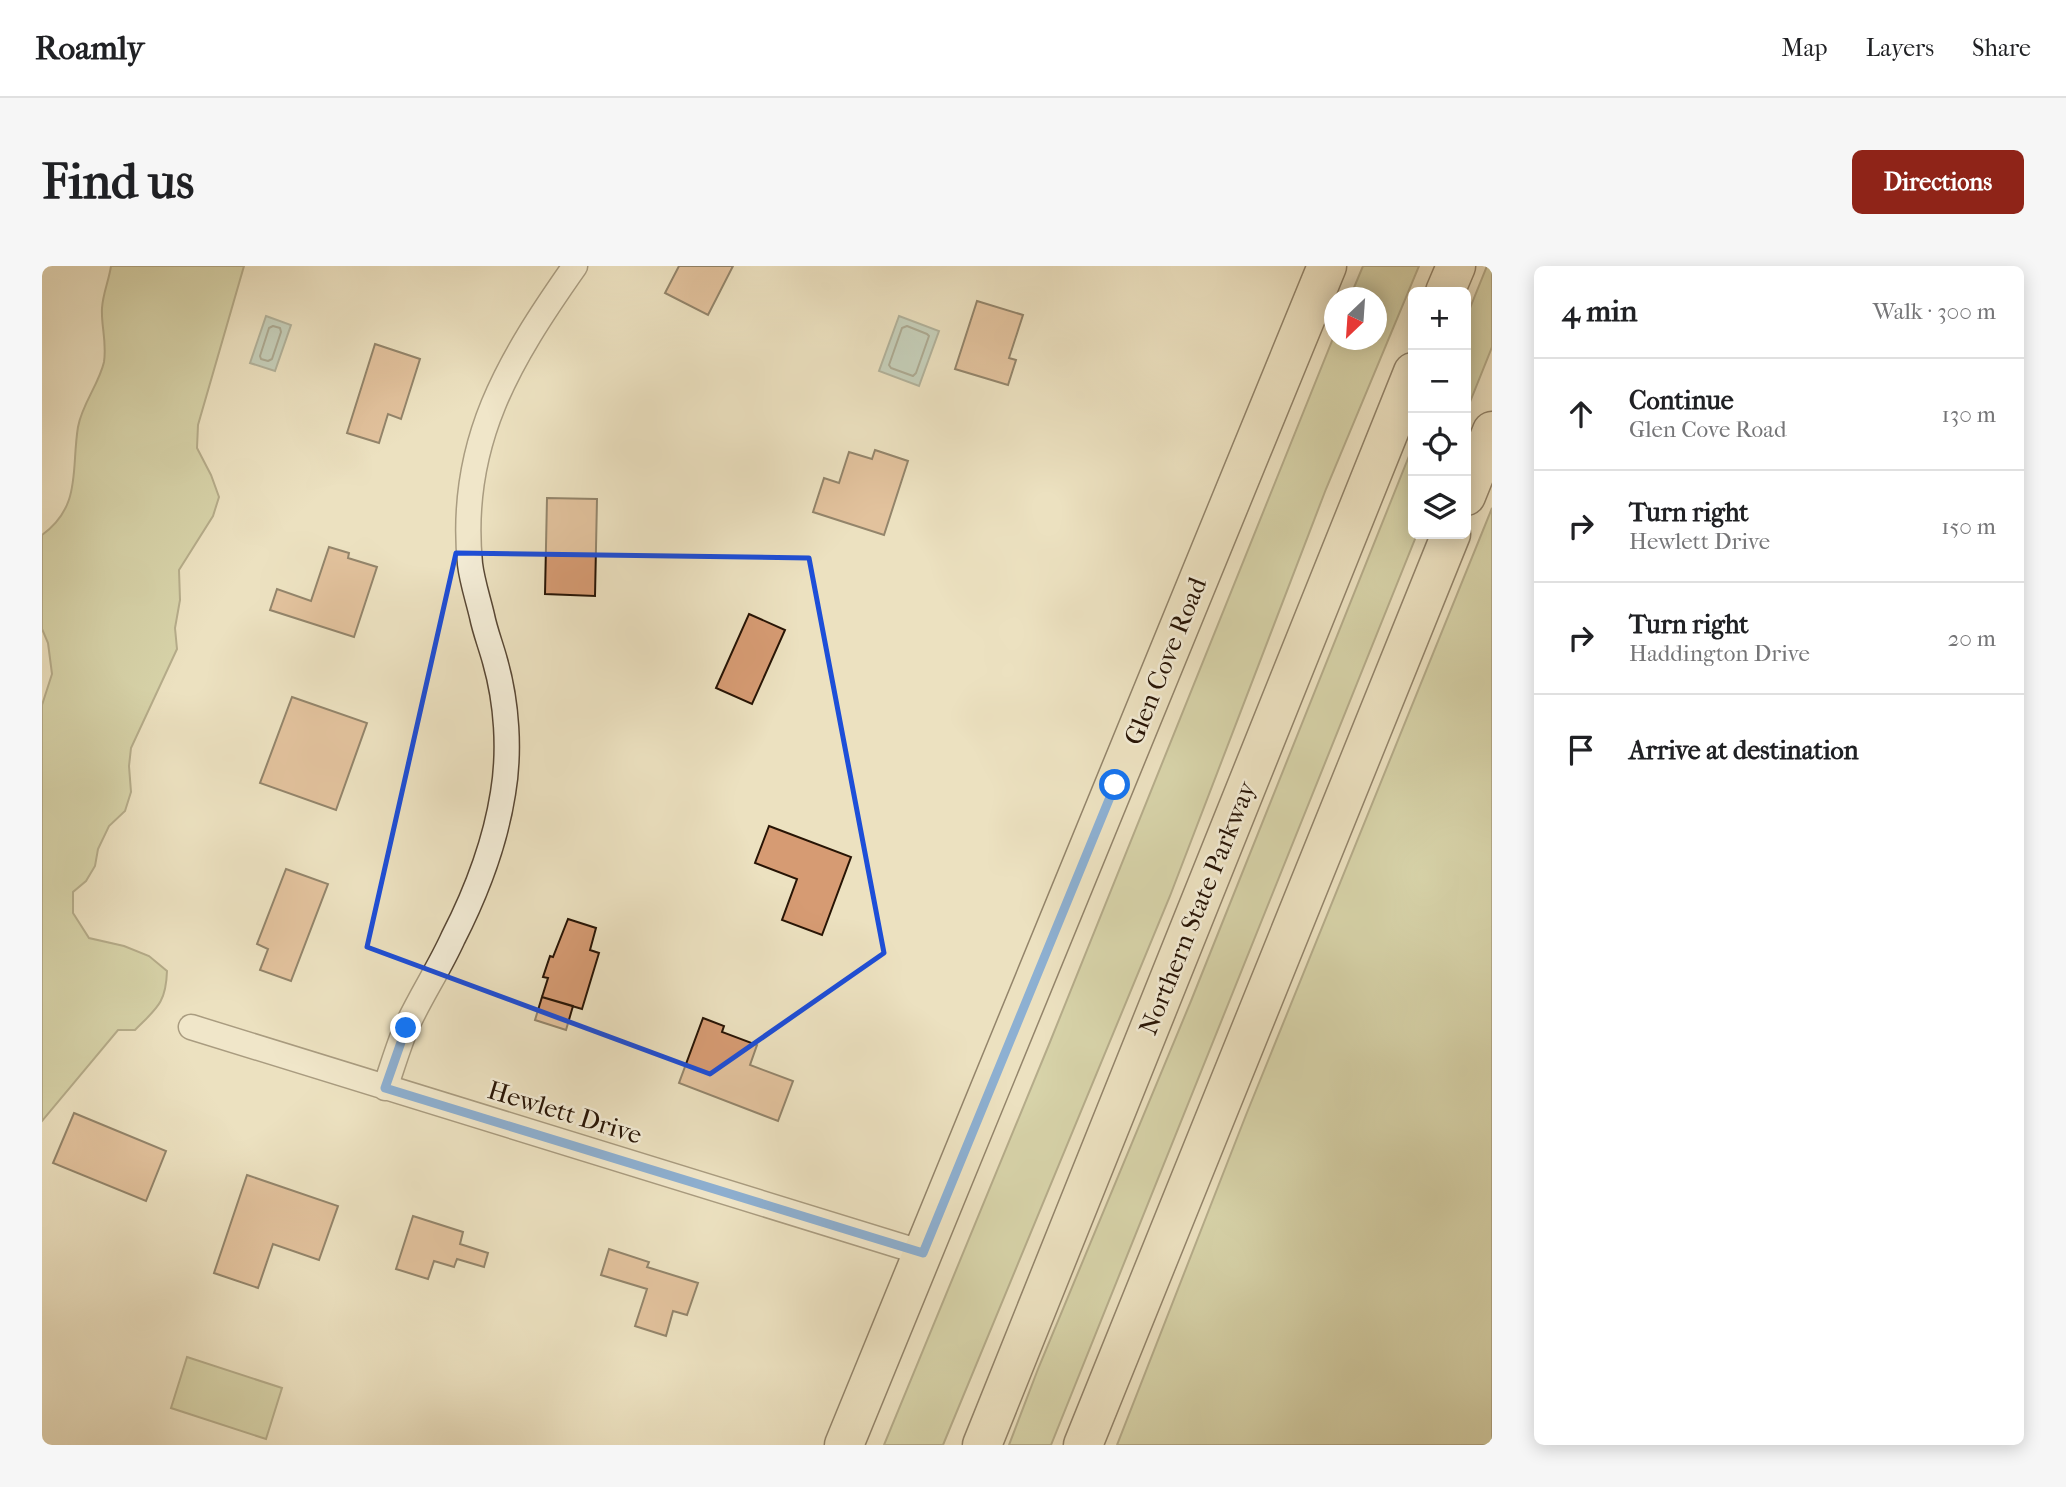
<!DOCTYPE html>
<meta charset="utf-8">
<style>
:root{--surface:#fff;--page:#f6f6f6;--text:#202124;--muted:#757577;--line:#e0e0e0;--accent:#8f2418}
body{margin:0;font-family:"IM FELL French Canon",serif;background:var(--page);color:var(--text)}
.controls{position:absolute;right:21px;top:21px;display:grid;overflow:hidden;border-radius:10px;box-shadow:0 4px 18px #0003}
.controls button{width:63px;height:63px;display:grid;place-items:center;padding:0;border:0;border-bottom:2px solid var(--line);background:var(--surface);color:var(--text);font:35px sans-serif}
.compass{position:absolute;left:1282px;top:21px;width:63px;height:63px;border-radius:50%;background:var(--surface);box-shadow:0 4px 18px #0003;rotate:205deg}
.stop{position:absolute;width:21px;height:21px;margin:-16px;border:5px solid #1a73e8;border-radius:50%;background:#fff}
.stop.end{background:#1a73e8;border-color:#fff;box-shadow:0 2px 7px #0008}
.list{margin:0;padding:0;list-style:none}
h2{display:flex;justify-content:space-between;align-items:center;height:91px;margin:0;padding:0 28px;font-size:30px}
h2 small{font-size:23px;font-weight:400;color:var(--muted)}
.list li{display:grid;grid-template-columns:46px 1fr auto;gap:21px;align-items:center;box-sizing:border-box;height:112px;padding:0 28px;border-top:2px solid var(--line)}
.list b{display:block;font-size:26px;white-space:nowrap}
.list p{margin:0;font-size:23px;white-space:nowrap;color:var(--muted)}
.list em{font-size:23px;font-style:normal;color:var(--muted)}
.icon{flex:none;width:38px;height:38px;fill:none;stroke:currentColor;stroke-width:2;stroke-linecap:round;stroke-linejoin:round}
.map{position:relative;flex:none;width:1450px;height:1179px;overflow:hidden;border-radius:10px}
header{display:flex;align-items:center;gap:42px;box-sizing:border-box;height:98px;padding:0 35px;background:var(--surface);border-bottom:2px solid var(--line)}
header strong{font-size:33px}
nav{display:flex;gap:38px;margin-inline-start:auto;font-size:24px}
.intro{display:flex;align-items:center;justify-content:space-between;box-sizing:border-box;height:168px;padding:0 42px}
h1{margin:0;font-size:49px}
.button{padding:18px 32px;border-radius:10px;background:var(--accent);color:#fff;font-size:24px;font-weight:700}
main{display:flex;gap:42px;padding:0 42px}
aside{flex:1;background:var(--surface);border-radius:10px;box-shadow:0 4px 18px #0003}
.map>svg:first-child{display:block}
.green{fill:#bdc18e;stroke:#726a4a;stroke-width:2}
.water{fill:#9abcb8;stroke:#6c7970;stroke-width:2}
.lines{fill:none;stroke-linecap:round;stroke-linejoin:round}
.shore{stroke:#60685e;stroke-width:2}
.building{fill:#d69b73;stroke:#271405;stroke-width:2}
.street-casing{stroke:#584734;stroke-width:27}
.primary-casing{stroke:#271405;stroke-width:41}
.highway-casing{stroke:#271405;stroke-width:41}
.street{stroke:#f3ecd6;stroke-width:24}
.primary{stroke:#ece1c0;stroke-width:38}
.highway{stroke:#ece1c0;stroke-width:38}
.route{stroke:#1a73e8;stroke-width:9}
.marked{fill:none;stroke:#1d4ed8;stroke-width:5;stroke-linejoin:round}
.labels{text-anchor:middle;stroke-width:5;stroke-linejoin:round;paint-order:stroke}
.street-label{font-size:26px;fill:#271405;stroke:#f3ecd6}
</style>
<header>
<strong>Roamly</strong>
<nav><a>Map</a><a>Layers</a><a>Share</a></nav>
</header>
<div class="intro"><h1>Find us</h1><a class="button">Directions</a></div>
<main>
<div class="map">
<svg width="1450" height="1179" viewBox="0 0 1450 1179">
<rect width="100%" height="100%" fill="#ece1c0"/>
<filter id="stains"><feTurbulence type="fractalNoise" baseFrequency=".00286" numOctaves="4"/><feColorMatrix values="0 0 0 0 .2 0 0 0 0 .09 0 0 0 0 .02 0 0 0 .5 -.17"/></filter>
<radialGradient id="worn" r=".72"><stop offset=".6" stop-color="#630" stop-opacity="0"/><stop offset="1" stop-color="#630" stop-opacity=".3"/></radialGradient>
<path class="green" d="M69 0H202L156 159 155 182 169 209 177 231 171 250 137 304 138 334 133 362 135 383 89 482 87 500 89 526 83 545 67 560 56 583 53 600 44 615 31 626V647L47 672 82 680 107 690 125 705C124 737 115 742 93 764H76L0 855V439L10 408 6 377 0 363V269C40 240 29 203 36 161 40 138 57 118 62 96 65 75 59 61 60 42 61 27 67 14 69 0Z
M1321 0H1377L1284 223 1128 630 901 1179H842L1008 776 1292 70 1293 74H1335V32L1308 31Z
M1445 0H1450V81L1424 146V52Z
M1371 180V268H1375L1009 1179H967L996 1103 1149 735Z
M1450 242V1179H1075L1204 849Z
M145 1091 240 1122 224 1173 129 1142Z"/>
<path class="water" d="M224 50 249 59 233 105 208 97Z
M857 50 897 65 877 120 837 105Z"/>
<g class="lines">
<path class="shore" d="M231 60 238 62 239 66 230 93 226 95 219 93 218 90 227 62Z
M865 60 885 68 887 70 874 107 871 110 849 102 847 99 860 62Z"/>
</g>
<path class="building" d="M637 0H691L666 49 623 27Z
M935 35 981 49 967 92 974 94 966 119 913 103Z
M333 78 378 93 359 153 346 148 337 177 305 167Z
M833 184 866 195 842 269 771 246 782 212 797 217 807 186 830 193Z
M505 232 555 233 553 330 503 328Z
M287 281 307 287 306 292 335 301 312 371 228 344 235 323 269 335Z
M707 348 743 364 710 438 674 422Z
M250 431 325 457 294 544 218 517Z
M727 560 809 591 780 669 740 654 755 613 713 597Z
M244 603 286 618 249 715 218 704 226 683 215 678Z
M526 653 554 662 548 684 557 687 540 743 500 731 506 712 501 711 508 690 511 691Z
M500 731 531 740 524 764 493 754Z
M661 752 682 760 680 766 715 779 708 799 751 815 736 855 637 817Z
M32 847 124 885 104 935 11 897Z
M205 909 296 940 277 994 231 978 216 1022 172 1007Z
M371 950 421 966 418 978 446 987 442 1001 415 993 412 1001 392 995 386 1013 354 1003Z
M567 983 607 996 605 1001 656 1017 645 1049 631 1045 624 1070 593 1060 605 1023 559 1009Z"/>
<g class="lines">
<g class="street-casing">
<path id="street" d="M149 761 881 987
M343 822C350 802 356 781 364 762 378 731 397 703 411 672 434 627 453 578 461 527 468 485 465 437 453 395 449 380 443 365 440 350 436 333 430 315 428 298 416 177 467 94 533 0"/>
</g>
<g class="primary-casing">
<path id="primary" d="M802 1179 1285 0"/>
</g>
<g class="highway-casing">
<path id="highway" d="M1403 26 1414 0
M1424 230 1450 165
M940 1179 1371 106
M1041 1179 1409 268"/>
</g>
<use href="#street" class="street"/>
<use href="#primary" class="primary"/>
<use href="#highway" class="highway"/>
</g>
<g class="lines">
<path class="route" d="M364 762 343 822 881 987 1073 519"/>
</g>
<path d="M0 0H1450V1179H0ZM414 287 767 292 842 687 668 808 325 681Z" fill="#ece1c0" fill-opacity=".55" fill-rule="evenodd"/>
<path class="marked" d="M414 287 767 292 842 687 668 808 325 681Z"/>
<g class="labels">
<g class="street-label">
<text transform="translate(1123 395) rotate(-68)" y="9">Glen Cove Road</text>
<text transform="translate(1155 642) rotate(-68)" y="9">Northern State Parkway</text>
<text transform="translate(523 846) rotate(17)" y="9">Hewlett Drive</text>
</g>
</g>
<rect width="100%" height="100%" filter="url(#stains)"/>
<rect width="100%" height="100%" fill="url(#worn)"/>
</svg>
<div class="controls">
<button>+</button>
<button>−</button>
<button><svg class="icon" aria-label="locate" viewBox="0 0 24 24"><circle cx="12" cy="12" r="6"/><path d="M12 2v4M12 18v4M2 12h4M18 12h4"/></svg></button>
<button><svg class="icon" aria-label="layers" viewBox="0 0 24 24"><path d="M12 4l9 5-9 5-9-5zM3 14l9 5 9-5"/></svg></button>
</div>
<svg class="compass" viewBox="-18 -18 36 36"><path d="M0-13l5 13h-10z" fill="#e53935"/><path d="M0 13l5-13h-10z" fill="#757577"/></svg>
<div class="stop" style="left:1073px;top:519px"></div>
<div class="stop end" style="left:364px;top:762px"></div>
</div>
<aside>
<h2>4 min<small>Walk · 300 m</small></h2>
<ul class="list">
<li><svg class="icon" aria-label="ahead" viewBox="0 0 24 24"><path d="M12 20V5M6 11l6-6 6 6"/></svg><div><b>Continue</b><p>Glen Cove Road</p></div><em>130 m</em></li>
<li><svg class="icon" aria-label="right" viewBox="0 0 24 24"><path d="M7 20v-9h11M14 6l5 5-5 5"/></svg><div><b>Turn right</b><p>Hewlett Drive</p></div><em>150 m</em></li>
<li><svg class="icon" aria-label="right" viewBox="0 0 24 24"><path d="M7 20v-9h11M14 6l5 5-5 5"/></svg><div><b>Turn right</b><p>Haddington Drive</p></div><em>20 m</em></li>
<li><svg class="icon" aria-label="arrive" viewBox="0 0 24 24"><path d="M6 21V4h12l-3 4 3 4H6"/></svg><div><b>Arrive at destination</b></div></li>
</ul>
</aside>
</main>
